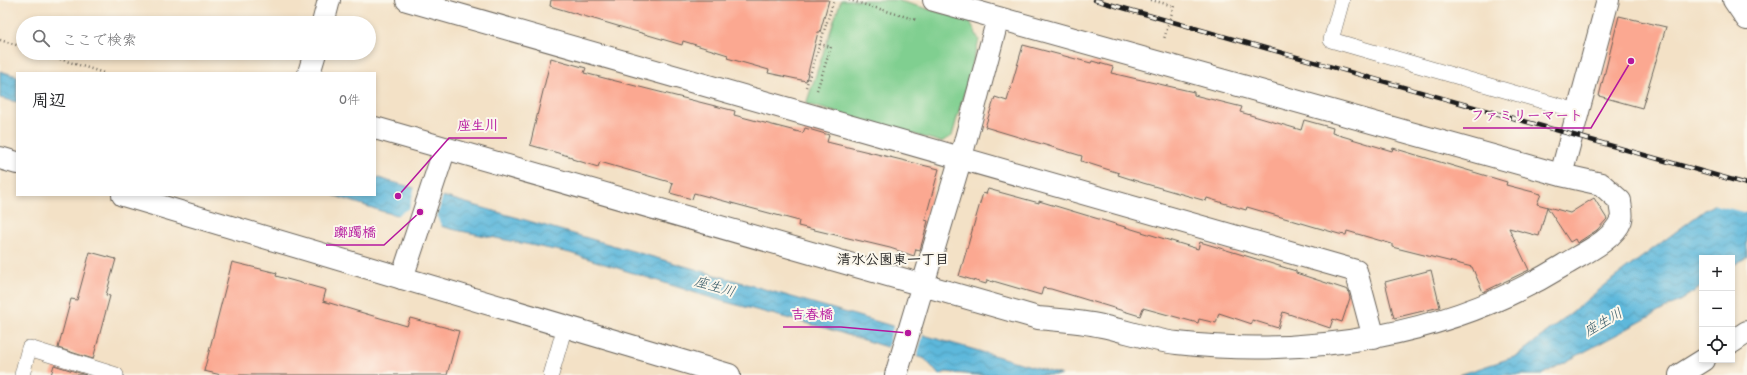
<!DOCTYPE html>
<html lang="ja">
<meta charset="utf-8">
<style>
:root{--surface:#fff;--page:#f2f2f2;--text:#202124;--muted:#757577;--line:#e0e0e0}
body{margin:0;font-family:Itim,"Klee One",sans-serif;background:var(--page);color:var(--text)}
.controls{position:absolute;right:12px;bottom:12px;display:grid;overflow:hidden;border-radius:0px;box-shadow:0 2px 6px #0003}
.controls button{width:36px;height:36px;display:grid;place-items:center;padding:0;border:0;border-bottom:1px solid var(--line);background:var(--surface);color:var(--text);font:20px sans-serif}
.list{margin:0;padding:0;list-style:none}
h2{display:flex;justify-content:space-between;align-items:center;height:52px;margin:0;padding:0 16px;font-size:17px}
h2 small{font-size:13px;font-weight:400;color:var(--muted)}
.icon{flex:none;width:22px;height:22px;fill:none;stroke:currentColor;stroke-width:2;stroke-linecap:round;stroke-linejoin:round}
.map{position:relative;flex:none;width:1747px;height:375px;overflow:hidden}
.search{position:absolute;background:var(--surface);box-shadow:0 2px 6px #0003;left:16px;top:16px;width:360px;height:44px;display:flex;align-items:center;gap:10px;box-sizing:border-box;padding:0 14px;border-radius:22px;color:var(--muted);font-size:15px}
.panel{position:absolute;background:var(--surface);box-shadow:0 2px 6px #0003;left:16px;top:72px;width:360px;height:124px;border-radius:0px}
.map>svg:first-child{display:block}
.green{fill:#80cf90;stroke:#4e7656}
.water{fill:url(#water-waves);stroke:#3c6a7c}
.pier{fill:#f3e1c6}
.building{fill:#fba891}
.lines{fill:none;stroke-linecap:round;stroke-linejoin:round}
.service-casing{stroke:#676158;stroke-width:16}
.minor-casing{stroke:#676158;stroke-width:24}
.tertiary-casing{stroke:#676158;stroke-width:24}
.primary-casing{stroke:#676158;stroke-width:24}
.path{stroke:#676158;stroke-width:2.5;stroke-dasharray:1 3;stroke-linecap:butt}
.service{stroke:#fff;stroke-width:15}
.minor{stroke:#fff;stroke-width:22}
.tertiary{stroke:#fff;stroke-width:22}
.primary{stroke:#fff;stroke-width:22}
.rail-casing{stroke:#1c1c1c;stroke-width:4.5}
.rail{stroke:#fbf7ec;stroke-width:3;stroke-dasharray:9;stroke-linecap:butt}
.labels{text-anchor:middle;stroke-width:4;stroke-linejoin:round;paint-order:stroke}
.neighbourhood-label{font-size:14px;font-weight:bold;fill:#1c1c1c;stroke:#fbf7ec}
.water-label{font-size:14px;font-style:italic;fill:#365a68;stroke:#fbf7ec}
.leader{fill:none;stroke:#b5179e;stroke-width:1.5}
.callout-dot{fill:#b5179e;stroke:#fbf7ec;stroke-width:1.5}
.callout-label{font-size:14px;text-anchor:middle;font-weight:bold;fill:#b5179e;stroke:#fbf7ec;stroke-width:4;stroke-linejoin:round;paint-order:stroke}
</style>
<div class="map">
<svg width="1747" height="375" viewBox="0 0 1747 375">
<defs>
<pattern id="water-waves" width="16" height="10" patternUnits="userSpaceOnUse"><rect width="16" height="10" fill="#5db8db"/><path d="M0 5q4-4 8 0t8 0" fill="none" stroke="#4c95b1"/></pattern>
</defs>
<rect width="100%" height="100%" fill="#fbf7ec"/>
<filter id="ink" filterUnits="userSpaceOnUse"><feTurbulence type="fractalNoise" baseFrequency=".025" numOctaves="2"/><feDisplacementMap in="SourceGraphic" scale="8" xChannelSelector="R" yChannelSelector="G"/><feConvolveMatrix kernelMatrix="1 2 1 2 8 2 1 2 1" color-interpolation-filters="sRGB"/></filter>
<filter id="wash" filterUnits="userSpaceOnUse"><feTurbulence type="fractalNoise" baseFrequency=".012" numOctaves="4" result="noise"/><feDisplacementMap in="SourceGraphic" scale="16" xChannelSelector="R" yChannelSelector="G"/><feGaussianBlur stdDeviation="0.9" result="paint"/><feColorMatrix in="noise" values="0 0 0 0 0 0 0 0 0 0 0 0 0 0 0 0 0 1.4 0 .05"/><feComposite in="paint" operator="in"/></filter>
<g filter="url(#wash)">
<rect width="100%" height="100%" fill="#f3e1c6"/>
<path class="green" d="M841 0H896L970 21 979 40 952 136 941 142 806 104Z"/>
<path class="water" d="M0 71 17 76V102L0 98Z
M375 177 449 198 1062 375H975L946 372 939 375 925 359 825 328 718 300 570 253 456 230 381 211 333 195H375Z
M1747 184V257L1732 266V258H1702V286L1681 300 1541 375H1459L1517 356 1614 278 1705 210Z"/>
<path class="pier" d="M1747 182V213L1712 204 1746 182Z
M415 187 443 194 437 217 443 229 396 216 409 208Z
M894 324 924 332 916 359 887 349Z"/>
<g id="blocks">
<path class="building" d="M551 0H829L820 32H818L806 81 768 73 769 70 727 58 728 55 683 41 682 45 550 6Z
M1619 16 1666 27 1642 108 1599 96Z
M1023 45 1091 63 1092 61 1113 67 1111 73 1194 92V95L1242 107 1240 112 1301 130 1304 120 1333 128 1332 133 1392 151 1393 148 1507 182 1506 185 1541 194 1537 204 1570 213 1594 198 1607 219 1597 230 1577 243 1575 239 1570 242 1547 207 1539 236 1509 228 1529 270 1483 292 1472 267 1392 247V244L1347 231 1346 235 1339 234 1247 207 1246 210 1207 198 1206 201 1143 183 1118 175 1119 173 1081 161 1082 156 985 127 995 97 1007 101Z
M551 58 586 68 584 73 735 111 734 115 803 133 805 128 829 135 827 142 939 169 925 220 928 221 920 250 916 249 914 256 890 248 798 226 799 221 694 193 692 199 670 193 673 183 600 162 598 167 572 159V157L530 145Z
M988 189 1039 203V201L1198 249 1200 242 1296 271V273L1348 290 1350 298 1342 322 1333 319 1330 328 1283 312 1278 328 1252 320V324L1219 313 1216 323 1199 319 1198 323 1143 308 1140 316 1051 289 1043 288 1041 295 993 281V282L987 280 986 284 959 276 983 193 986 194Z
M90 252 116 259 106 295 110 296 93 359 58 348 71 299 77 300Z
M232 262 277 273 276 276 326 290 323 301 407 326 410 318 459 331 447 375H221L204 371Z
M1431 270 1440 307 1394 318 1385 282Z
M54 365 86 375H51Z"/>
</g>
</g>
<g filter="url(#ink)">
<use href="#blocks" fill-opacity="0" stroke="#676158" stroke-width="1"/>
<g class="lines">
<g class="service-casing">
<path id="service" d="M1342 0 1331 40 1577 111
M22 375 29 348 116 375
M551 375 565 326"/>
</g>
<g class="minor-casing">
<path id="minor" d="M407 0 1356 271 1374 338
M323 23 329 0
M309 73 315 53
M375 128 1038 318C1059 320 1081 321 1102 326 1126 331 1151 340 1177 343 1311 358 1449 336 1564 265 1582 254 1614 240 1621 220 1623 215 1620 206 1620 201L1601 184 1561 175 934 0
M1561 175 1608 0
M402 278 445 148
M896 375 961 157 998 18"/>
</g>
<g class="tertiary-casing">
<path id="tertiary" d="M0 158 17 163
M123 195 729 375
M1732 342 1747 332
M1680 375 1704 360"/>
</g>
<g class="primary-casing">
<path id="primary" d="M1734 0 1747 19"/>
</g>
<path class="path" d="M849 0 917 20
M1151 0 1174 6 1164 39
M0 40 23 47
M41 53 104 73
M806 87 834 0
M817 90 831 47 820 44"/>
<use href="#service" class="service"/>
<use href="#minor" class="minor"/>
<use href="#tertiary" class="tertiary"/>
<use href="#primary" class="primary"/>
<g class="rail-casing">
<path id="rail" d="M1095 0 1747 184"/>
</g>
<use href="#rail" class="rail"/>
</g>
</g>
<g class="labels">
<g class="neighbourhood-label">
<text x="893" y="264">清水公園東一丁目</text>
</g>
<g class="water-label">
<text transform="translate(715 286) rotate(16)" y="5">座生川</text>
<text transform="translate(1603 322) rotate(-30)" y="5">座生川</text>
</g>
</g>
<path class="leader" d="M1631 61L1591 128H1463M398 196L449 138H507M420 212L384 245H326M908 333L841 327H783"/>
<g class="callout-dot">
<circle cx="1631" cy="61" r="4"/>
<circle cx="398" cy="196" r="4"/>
<circle cx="420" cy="212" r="4"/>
<circle cx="908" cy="333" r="4"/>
</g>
<g class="callout-label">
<text x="1527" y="120">ファミリーマート</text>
<text x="478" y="130">座生川</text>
<text x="355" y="237">躑躅橋</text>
<text x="812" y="319">吉春橋</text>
</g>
</svg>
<div class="controls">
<button>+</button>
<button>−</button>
<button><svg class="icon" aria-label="locate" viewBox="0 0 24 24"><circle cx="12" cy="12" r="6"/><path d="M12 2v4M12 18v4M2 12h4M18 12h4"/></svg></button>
</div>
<div class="search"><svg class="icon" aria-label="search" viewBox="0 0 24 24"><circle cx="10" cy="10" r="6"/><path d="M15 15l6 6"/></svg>ここで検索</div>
<section class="panel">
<h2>周辺<small>0件</small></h2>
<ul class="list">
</ul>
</section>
</div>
